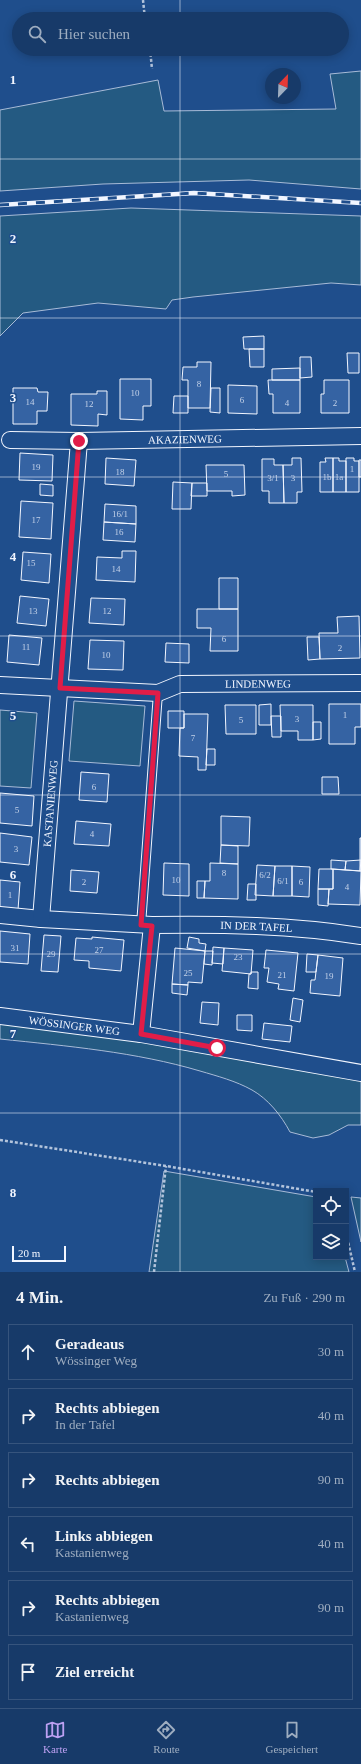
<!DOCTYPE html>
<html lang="de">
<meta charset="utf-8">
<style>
:root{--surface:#173a69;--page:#20416f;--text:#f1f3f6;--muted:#9eadc0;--line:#36547d;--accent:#bca0f2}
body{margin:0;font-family:"Times New Roman",serif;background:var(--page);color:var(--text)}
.controls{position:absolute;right:12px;bottom:12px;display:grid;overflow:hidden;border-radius:0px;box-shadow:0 2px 10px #0003}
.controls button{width:36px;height:36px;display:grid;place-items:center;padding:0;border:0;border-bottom:1px solid var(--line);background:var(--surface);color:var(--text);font:20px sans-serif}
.compass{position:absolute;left:265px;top:68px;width:36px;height:36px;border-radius:50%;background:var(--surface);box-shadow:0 2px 10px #0003;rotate:23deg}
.scale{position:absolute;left:12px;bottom:10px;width:54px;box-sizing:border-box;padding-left:4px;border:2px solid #f2f6ff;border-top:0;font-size:11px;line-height:14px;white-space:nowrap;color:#f2f6ff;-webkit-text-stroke:3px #1f4e8c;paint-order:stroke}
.stop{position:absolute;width:12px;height:12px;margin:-9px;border:3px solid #e11d48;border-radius:50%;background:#fff}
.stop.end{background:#e11d48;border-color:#fff;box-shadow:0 1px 4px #0008}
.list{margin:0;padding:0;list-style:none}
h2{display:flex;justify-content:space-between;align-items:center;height:52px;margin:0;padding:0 16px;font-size:17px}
h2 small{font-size:13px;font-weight:400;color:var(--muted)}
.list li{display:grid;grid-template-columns:26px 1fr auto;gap:12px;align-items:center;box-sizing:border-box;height:56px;margin:0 8px 8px;padding:0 8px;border:1px solid var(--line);border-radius:0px}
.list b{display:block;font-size:15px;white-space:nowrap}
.list p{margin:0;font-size:13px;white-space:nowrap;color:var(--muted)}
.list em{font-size:13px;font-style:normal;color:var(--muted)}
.icon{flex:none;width:22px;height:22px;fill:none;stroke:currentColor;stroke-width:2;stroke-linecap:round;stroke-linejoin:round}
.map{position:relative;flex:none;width:361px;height:1272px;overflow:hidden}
.search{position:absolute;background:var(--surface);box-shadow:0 2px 10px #0003;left:12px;right:12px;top:12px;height:44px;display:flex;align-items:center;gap:10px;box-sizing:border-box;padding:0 14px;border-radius:22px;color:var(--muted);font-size:15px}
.sheet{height:436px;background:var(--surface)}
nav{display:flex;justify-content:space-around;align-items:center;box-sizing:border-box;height:56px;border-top:1px solid var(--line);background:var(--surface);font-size:11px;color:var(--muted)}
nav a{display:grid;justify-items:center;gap:2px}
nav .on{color:var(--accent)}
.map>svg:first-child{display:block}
.green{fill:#245a82;stroke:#a8bbd7}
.building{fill:#3563a3;stroke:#f2f6ff}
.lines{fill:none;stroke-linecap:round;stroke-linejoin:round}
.service-casing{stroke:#f2f6ff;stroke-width:10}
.minor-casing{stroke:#f2f6ff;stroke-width:18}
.path{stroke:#b3c4dc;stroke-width:2.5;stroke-dasharray:3 2;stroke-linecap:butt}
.service{stroke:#1f4e8c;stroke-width:8}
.minor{stroke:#1f4e8c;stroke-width:16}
.rail-casing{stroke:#f2f6ff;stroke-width:4.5}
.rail{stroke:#1f4e8c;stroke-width:3;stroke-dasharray:9;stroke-linecap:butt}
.route{stroke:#e11d48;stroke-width:5}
.grid{fill:none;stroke:#f2f6ff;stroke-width:1;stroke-opacity:0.55}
.labels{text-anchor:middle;stroke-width:3;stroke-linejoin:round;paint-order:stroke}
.number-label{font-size:9px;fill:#c3d1e8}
.street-label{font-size:11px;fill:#f2f6ff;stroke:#1f4e8c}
.grid-label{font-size:13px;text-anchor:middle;font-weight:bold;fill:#f2f6ff;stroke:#1f4e8c;stroke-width:3;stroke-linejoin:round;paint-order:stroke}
</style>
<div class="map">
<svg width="361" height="1272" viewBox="0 0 361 1272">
<rect width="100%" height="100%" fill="#1f4e8c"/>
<path class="green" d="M361 71V189L249 180 103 184 0 191V110L158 80 164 111 336 109 330 74Z
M131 208 361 216V285L331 283 193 297 172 300 166 309 98 303 23 313 0 336V216Z
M74 701 145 706 140 766 69 761Z
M0 710 37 713 31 788 0 786Z
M0 1021 188 1046 361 1079V1125H348L329 1135 313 1138 290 1132C281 1115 268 1099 252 1090 236 1081 217 1076 200 1071 136 1052 67 1046 0 1039Z
M164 1171 316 1197V1257H345L349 1272H149Z
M351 1197 361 1198V1242Z"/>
<path class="building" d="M264 336V349H244L243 337Z
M249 349H264V367H250Z
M347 353H359V373H348Z
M300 357H311L312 377 300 378Z
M197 362H211L210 408H188V380H182L183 367H197Z
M300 368V380H272V369Z
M120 379H151V406H143V420L120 419Z
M268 380H300V413H273V394H269Z
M324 380H349V413H321V394H324Z
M228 385 257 386V414L228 413Z
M13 388H37L38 392H48L47 411H37V424H13Z
M211 388H220V413L210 412Z
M97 391H107V415L98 414V426L71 425V394H97Z
M174 396H188V413H173Z
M20 453 53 455 52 481 19 480Z
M106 458 136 460 134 486 105 484Z
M292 458H301L302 492H297V503H284L283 465H292Z
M325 458H333V492H320V462H326Z
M333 458H339V461H346V492H333Z
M346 458H354V461H359V492H346Z
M262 459H274V465H283L284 503H269V491H262Z
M359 460H361V477H359Z
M206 465H244L245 495 232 496V491H207Z
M173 482 192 483 191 509H172Z
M192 483H207V496H191Z
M40 484 53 485V496L40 495Z
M21 501 53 503 51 539 19 537Z
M105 504 136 506V524L104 522Z
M104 522 136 524 135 542 103 540Z
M122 551H136L135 582 96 580 97 557 122 558Z
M23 552 51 554 49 583 21 580Z
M219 578H238V609H219Z
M20 596 49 599 46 626 17 623Z
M91 598 125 599 124 625 89 623Z
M197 609H238V651H210L211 628H197Z
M359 616 360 658 320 659 319 633H338L337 617Z
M9 635 42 638 39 665 7 662Z
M307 637H319L320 659 308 660Z
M90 640 124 641 123 670 88 669Z
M166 643 189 644V663L165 662Z
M271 704V725H259V705Z
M329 704H361V727H355V744H329Z
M225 705H256V734H226Z
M280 705H313V740H298V731H281Z
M168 711H184V728H168Z
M184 714H208L206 770H198V757L179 756 180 728H184Z
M271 716H281V737H272Z
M313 722H321V739L313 740Z
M207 749H215V765H206Z
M81 772 109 774 107 802 79 800Z
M322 777H338L339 794H322Z
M0 793 34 796 32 826 0 823Z
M221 816 250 817 249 846 221 845Z
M76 821 111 824 109 846 74 844Z
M0 833 32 837 29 865 0 862Z
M360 838H361V871H360Z
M221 845 238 846V864L220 863Z
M331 860 346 861 345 870 331 869Z
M361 860 360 871 345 870 346 861Z
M164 863 189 864V896L163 895Z
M210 863 238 864V899L204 898 205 881H210Z
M257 865 275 866 273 896 255 895Z
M275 866H292V896H273Z
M292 866 310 867 309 897 292 896Z
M319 869H333V889H318Z
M333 869 361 871 360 905 328 904 329 889H333Z
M71 870 99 872 97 893 70 891Z
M0 880 20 882 18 910 0 909Z
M197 881H205L204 898H197Z
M248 884H256V900H247Z
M318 889H329L328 906 318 905Z
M0 931 30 934 28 964 0 962Z
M44 935 61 936 58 972 41 971Z
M92 937 124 940 121 971 89 968V961L74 960 76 938 92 939Z
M189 937 199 939V943L206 944 205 951 187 948Z
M213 947 224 948 223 964 212 963Z
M175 948 205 951 202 983 188 982V985L172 984Z
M224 948 253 950 251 974 222 971Z
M266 950 298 953 294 991 278 989 279 984 267 982 269 968H264Z
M205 951H213L212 965 204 964Z
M307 954 318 955 316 972H306Z
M318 955 343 958 340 996 310 993 311 980H315Z
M251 972H258V989L248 988 249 974H251Z
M172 984 188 985 187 995 172 993Z
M293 998 303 1000 300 1022 290 1020Z
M202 1002 219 1003 218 1025 200 1023Z
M237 1015H252V1031L237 1030Z
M264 1023 292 1026 290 1042 262 1039Z"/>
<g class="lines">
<g class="service-casing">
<path id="service" d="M141 925 158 693"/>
</g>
<g class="minor-casing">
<g id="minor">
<path id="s1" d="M10 440 79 441 361 436"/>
<path id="s2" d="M0 685 158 693 180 684 361 683"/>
<path d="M0 915 41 919 152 925"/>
<path id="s3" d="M41 919 79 441"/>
<path id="s4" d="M0 1016 141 1034 361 1073"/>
<path id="s5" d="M141 1034 152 925C221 924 292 925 361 936"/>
</g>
</g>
<path class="path" d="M143 0 145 19
M150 49 152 69
M0 1140 166 1166 316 1192
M346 1233 355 1272
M154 1272 166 1166"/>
<use href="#service" class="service"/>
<use href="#minor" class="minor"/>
<g class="rail-casing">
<path id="rail" d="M0 205 194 193 361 203"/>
</g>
<use href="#rail" class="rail"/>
</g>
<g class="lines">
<path class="route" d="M79 441 60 688 158 693 141 925 152 926 141 1034 217 1048"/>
</g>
<path class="grid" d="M180 0V19M180 49V1272M0 159H361M0 318H361M0 477H361M0 636H361M0 795H361M0 954H361M0 1113H361"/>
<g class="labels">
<g class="number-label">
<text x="199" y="387">8</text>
<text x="135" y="396">10</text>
<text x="242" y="403">6</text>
<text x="30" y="405">14</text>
<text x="287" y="406">4</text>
<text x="335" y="406">2</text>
<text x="89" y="407">12</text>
<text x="36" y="470">19</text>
<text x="352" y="472">1</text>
<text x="120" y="475">18</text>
<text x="226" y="477">5</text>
<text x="327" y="480">1b</text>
<text x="339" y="480">1a</text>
<text x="273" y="481">3/1</text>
<text x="293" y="481">3</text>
<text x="120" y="517">16/1</text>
<text x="36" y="523">17</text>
<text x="119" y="535">16</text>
<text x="31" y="566">15</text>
<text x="116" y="572">14</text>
<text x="33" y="614">13</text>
<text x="107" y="614">12</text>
<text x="224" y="642">6</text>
<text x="26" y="650">11</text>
<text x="340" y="651">2</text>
<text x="106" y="658">10</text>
<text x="345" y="718">1</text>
<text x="297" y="722">3</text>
<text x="241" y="723">5</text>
<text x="193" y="741">7</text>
<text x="94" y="790">6</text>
<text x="17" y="813">5</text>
<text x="92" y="837">4</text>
<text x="16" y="852">3</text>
<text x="224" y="876">8</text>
<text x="265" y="878">6/2</text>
<text x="176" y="883">10</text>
<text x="283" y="884">6/1</text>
<text x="84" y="885">2</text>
<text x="301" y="885">6</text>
<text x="347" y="890">4</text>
<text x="10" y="898">1</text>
<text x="15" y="951">31</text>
<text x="99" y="953">27</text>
<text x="51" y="957">29</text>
<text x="238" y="960">23</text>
<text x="188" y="976">25</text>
<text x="282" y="978">21</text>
<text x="329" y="979">19</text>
</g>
<g class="street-label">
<text dy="4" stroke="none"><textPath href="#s1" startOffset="175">AKAZIENWEG</textPath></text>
<text dy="4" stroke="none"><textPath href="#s2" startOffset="260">LINDENWEG</textPath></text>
<text dy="4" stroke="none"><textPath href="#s3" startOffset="116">KASTANIENWEG</textPath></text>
<text dy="4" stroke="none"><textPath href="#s5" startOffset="214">IN DER TAFEL</textPath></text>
<text dy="4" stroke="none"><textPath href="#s4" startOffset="75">WÖSSINGER WEG</textPath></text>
</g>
</g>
<g class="grid-label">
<text x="13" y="84">1</text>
<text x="13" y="243">2</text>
<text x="13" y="402">3</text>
<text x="13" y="561">4</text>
<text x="13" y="720">5</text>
<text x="13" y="879">6</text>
<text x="13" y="1038">7</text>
<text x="13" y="1197">8</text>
</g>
</svg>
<div class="controls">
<button><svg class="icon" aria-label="locate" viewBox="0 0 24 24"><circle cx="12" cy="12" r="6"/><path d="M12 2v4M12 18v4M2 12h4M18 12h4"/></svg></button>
<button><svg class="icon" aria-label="layers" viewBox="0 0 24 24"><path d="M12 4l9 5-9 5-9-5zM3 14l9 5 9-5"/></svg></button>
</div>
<svg class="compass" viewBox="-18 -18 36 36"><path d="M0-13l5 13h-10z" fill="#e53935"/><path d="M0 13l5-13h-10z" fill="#9eadc0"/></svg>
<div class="scale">20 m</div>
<div class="stop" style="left:217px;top:1048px"></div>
<div class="stop end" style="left:79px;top:441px"></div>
<div class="search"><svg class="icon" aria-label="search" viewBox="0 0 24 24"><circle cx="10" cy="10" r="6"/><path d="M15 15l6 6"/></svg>Hier suchen</div>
</div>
<section class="sheet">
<h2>4 Min.<small>Zu Fuß · 290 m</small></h2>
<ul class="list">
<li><svg class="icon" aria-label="ahead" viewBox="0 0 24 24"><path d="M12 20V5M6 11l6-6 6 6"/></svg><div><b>Geradeaus</b><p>Wössinger Weg</p></div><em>30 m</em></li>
<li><svg class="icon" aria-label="right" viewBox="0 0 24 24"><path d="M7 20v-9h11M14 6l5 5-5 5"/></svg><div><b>Rechts abbiegen</b><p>In der Tafel</p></div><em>40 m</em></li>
<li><svg class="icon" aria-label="right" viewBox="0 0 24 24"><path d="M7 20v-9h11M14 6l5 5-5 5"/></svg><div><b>Rechts abbiegen</b></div><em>90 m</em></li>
<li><svg class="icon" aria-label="left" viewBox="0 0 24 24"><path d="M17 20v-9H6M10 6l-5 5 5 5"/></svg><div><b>Links abbiegen</b><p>Kastanienweg</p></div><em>40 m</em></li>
<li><svg class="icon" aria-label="right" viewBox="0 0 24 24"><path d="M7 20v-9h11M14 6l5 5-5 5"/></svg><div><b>Rechts abbiegen</b><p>Kastanienweg</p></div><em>90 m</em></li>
<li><svg class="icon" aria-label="arrive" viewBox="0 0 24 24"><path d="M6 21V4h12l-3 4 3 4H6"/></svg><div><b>Ziel erreicht</b></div></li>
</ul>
</section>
<nav>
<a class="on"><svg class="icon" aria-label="map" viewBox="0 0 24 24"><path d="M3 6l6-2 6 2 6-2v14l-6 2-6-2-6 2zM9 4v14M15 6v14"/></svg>Karte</a>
<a><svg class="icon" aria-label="directions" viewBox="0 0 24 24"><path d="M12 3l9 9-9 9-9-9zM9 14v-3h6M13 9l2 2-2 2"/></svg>Route</a>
<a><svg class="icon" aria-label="saved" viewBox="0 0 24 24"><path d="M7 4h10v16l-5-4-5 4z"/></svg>Gespeichert</a>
</nav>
